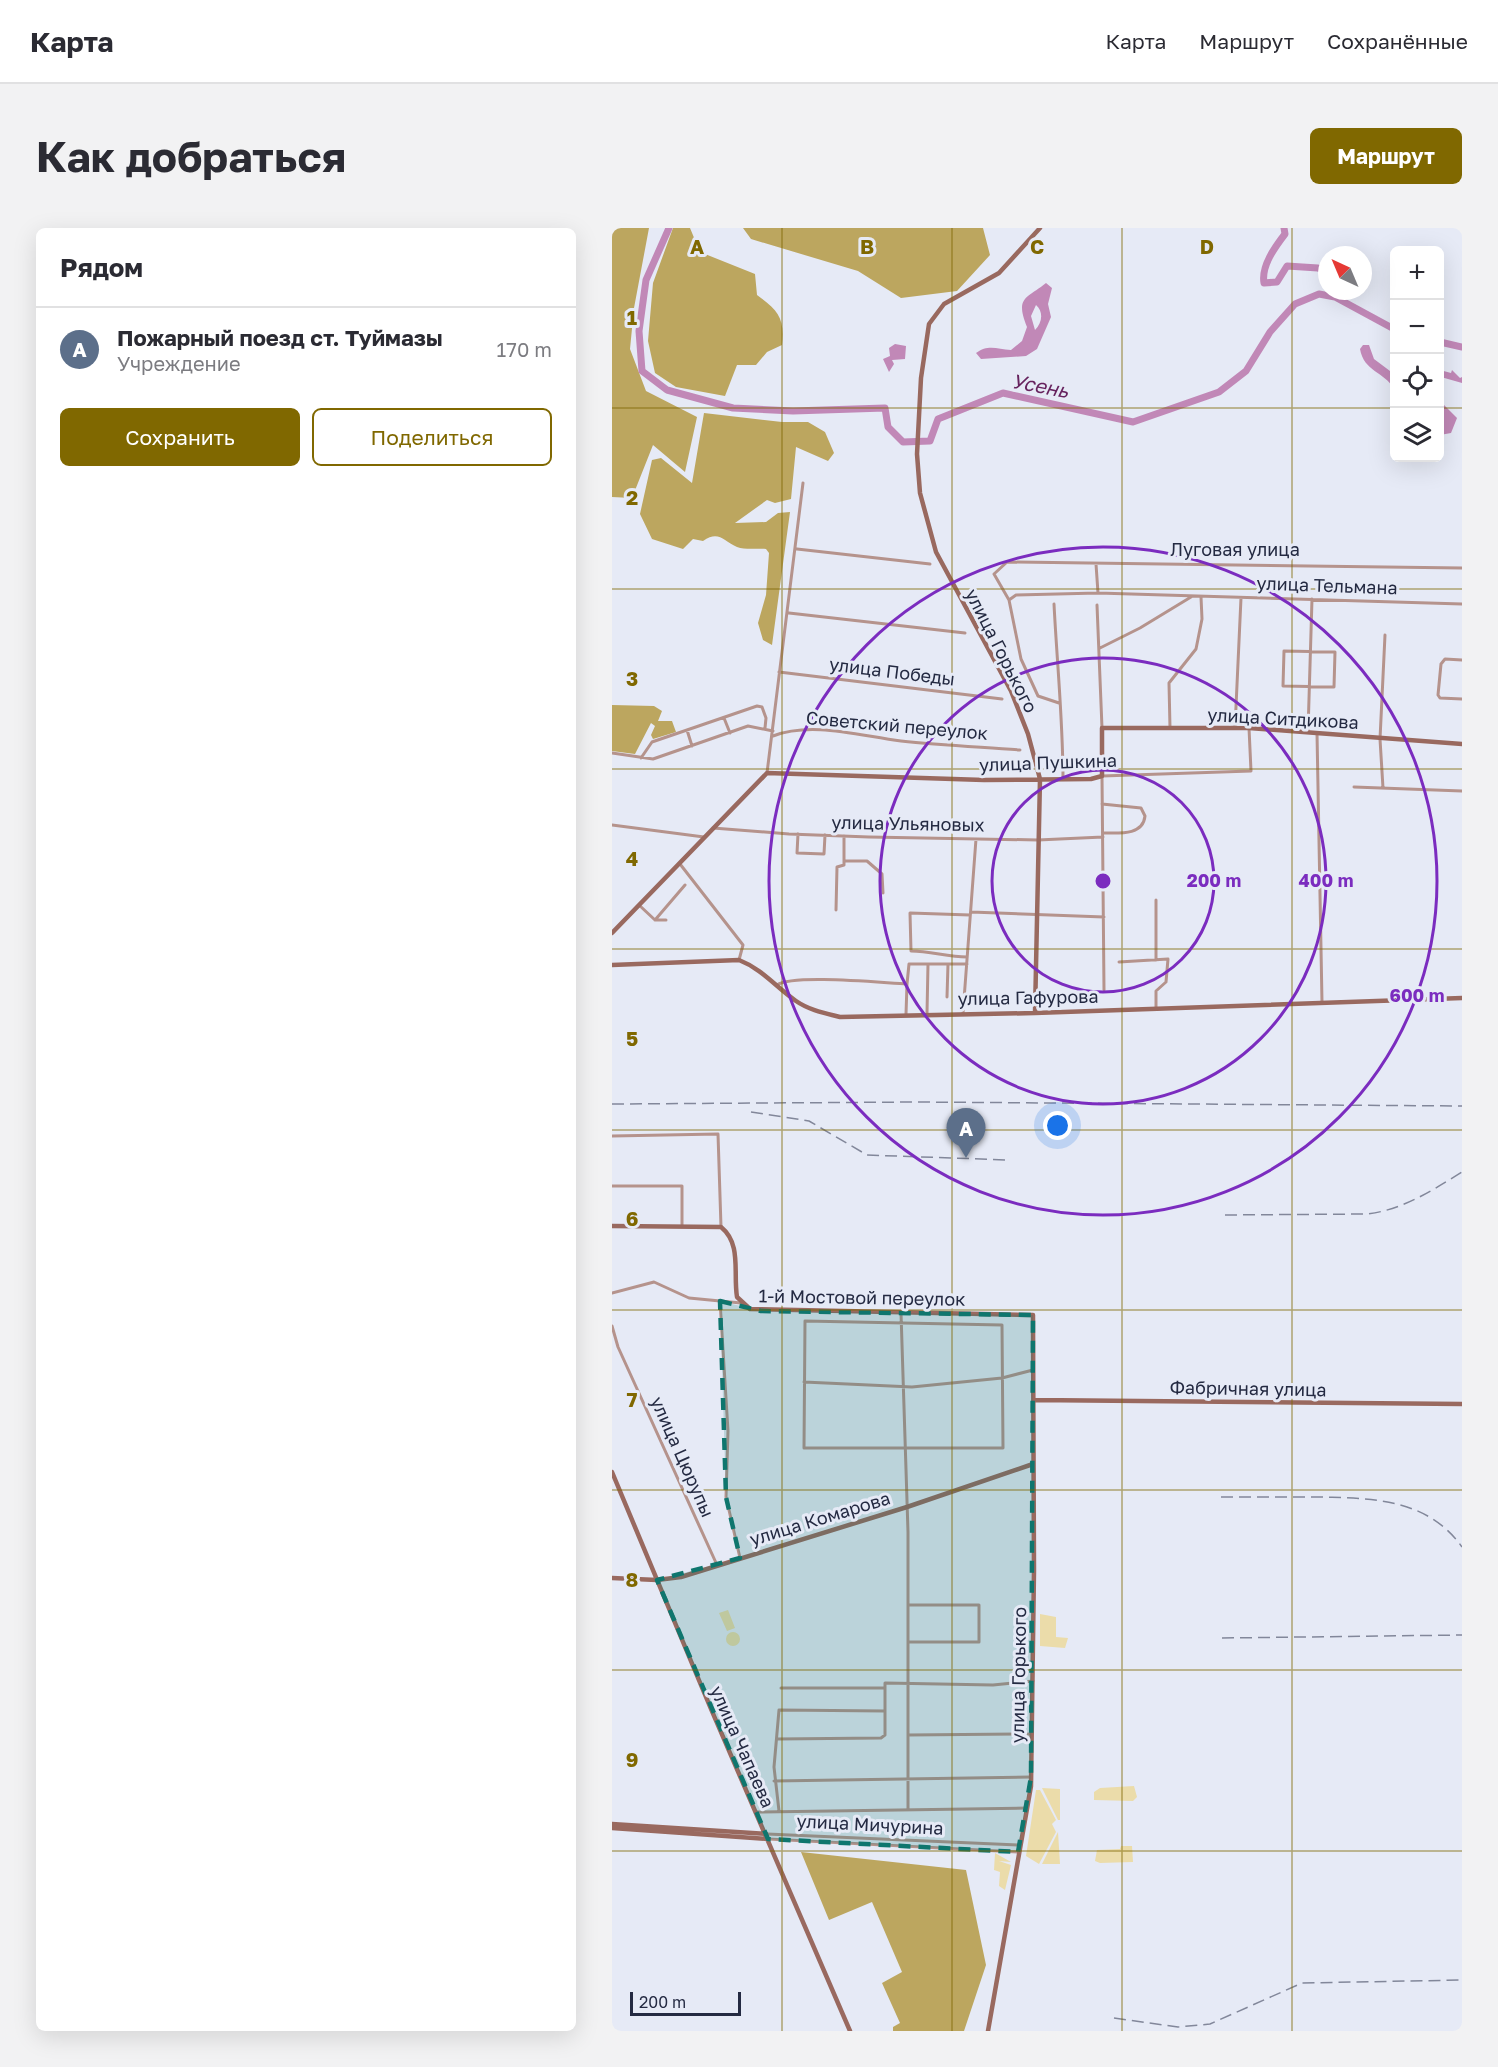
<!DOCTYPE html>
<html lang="ru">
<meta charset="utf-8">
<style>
:root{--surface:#fff;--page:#f2f2f3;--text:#2b2b33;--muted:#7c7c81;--line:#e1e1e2;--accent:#806800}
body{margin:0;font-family:"Golos Text",sans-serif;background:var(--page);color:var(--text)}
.controls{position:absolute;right:18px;top:18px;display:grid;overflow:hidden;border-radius:9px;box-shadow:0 6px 24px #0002}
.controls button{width:54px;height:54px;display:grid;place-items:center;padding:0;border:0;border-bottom:2px solid var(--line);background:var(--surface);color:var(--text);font:30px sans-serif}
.compass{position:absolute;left:706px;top:18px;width:54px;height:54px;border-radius:50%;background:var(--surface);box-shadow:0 6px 24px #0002;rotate:316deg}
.scale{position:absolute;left:18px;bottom:15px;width:111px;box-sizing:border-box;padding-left:6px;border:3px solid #242a42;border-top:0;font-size:16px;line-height:21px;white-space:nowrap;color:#242a42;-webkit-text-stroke:4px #e6eaf6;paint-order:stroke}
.you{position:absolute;left:446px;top:898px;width:21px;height:21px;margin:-15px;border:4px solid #fff;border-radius:50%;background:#1a73e8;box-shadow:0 0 0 9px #1a73e833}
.badge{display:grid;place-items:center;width:39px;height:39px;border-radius:50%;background:var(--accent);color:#fff;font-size:20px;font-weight:700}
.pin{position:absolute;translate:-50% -50px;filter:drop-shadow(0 2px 3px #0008)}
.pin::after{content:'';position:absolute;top:32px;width:21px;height:18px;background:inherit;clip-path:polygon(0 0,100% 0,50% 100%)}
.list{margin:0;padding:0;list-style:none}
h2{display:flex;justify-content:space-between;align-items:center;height:78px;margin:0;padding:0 24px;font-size:26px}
h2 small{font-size:20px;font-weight:400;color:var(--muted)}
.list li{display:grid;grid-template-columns:39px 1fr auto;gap:18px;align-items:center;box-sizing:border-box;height:84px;padding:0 24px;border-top:2px solid var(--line)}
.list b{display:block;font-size:22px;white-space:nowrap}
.list p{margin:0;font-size:20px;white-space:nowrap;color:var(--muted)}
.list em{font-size:20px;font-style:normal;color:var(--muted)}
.actions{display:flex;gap:12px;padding:18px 24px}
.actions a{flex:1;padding:14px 0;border:2px solid var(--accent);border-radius:9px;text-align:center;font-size:21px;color:var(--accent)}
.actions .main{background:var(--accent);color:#fff}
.icon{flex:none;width:33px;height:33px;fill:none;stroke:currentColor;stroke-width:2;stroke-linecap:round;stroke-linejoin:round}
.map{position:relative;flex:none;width:850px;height:1803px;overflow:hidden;border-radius:9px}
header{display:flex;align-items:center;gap:36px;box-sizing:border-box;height:84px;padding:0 30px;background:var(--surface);border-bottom:2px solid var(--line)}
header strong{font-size:28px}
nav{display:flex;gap:33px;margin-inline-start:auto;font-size:21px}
.intro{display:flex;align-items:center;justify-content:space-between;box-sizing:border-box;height:144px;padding:0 36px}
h1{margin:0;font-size:42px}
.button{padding:15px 27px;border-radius:9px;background:var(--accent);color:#fff;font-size:21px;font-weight:700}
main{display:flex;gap:36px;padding:0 36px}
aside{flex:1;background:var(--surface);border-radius:9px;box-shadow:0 6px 24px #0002}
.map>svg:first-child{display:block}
.green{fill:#ebdcaa}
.forest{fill:#bca65f}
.water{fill:#c188b7;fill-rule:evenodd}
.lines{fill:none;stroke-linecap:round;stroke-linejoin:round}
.river{stroke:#c188b7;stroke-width:7}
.street{stroke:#b5938c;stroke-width:3}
.secondary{stroke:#99695f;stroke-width:4.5}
.rail{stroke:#82879a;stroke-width:1.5;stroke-dasharray:12 6;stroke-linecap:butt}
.marked{fill:#0f766e;fill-opacity:0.2;stroke:#0f766e;stroke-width:4.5;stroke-dasharray:12 8;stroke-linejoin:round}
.grid{fill:none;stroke:#806800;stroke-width:1.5;stroke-opacity:0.55}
.ring{fill:none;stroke:#7b2cbf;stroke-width:3}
.labels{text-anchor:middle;stroke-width:6;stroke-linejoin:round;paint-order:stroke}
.street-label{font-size:18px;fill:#242a42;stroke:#e6eaf6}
.water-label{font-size:20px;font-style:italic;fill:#66225e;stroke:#e6eaf6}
.grid-label{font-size:20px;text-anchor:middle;font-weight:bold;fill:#806800;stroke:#e6eaf6;stroke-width:6;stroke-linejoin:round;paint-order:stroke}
.centre{fill:#7b2cbf;stroke:#e6eaf6;stroke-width:3}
.ring-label{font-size:18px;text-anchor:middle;font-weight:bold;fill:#7b2cbf;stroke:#e6eaf6;stroke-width:6;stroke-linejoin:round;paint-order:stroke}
</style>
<header>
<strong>Карта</strong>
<nav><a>Карта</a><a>Маршрут</a><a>Сохранённые</a></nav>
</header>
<div class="intro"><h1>Как добраться</h1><a class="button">Маршрут</a></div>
<main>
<aside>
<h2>Рядом<small></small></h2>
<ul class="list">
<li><span class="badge" style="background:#5c6f8a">A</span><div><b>Пожарный поезд ст. Туймазы</b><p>Учреждение</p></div><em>170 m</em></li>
</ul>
<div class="actions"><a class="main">Сохранить</a><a>Поделиться</a></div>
</aside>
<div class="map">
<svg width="850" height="1803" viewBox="0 0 850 1803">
<rect width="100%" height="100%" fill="#e6eaf6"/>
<path class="green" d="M116 1382 123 1400 115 1403 107 1385Z
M428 1386 444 1389V1409L456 1410 453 1420 428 1418Z
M114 1411a7 7 0 1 1 14 0a7 7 0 1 1-14 0Z
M522 1558 525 1569 521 1573 482 1572V1564L488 1560Z
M430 1560 448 1561V1592H446Z
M424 1562H428L444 1592 440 1596 444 1604 427 1636 414 1628Z
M446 1604 448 1636H430Z
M509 1618H520L521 1634 488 1635 483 1633 485 1622 508 1621Z
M383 1625 399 1634 387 1633 399 1637 393 1662 387 1658 388 1644 382 1642Z"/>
<path class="forest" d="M0 0H37L22 80 18 121 34 163 85 189 73 244 41 217 20 270 0 269Z
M61 0H78L88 24 143 46 145 67C166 82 173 90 170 117L155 124 144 137H125L113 168 64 159 43 145 36 113 41 55Z
M131 0H371L378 27 345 63 289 70 246 43 139 11Z
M92 185 170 194H196L213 204 222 225 216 233 184 219 179 271 163 275 155 272 123 295 154 294 166 285 178 284 160 417 151 412 146 395 154 367 157 325 154 321C145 320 133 322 125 319 111 313 107 302 91 313L81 311 71 321 40 311 28 286 40 232 49 230 80 255Z
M0 477 42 478 50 483 46 493H60L64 504 41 511 39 507 43 498 39 495 23 526 0 523Z
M189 1624 354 1642 374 1737 352 1803H281V1799L288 1795 270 1755 290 1744 260 1674 217 1692Z"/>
<path class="water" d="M434 55 440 60 436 76 439 89 425 121 414 128 369 131 364 125C376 116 385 121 399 122L410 113 415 99C403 69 414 71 434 55ZM424 77C432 84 430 95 423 102L419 88Z
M283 116 294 118 293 131 280 132 282 136 277 144 271 131 278 128 277 120Z
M751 117H757L762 131 782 146V161C772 143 752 144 748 121Z
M828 142 839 145 840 142 848 150 850 149V155L829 149Z
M829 174 845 190 839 205 828 207V197L832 193 828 184Z"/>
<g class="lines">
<path class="river" d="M57 0 34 52 27 103 30 143 55 162 121 180 181 183 273 180 276 199 291 214 318 213 326 191 391 165 521 194 607 164 634 143 658 104 683 76 707 66 723 69 782 101
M672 0 673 6C663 19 649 38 652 55L665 54 675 38 706 40 715 45
M828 114 850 119"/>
<path class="street" d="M185 321 318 336
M484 336 486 365
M397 372 404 367 486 365 850 376
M442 376C445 435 451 493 451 551
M485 377 490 500
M177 385 353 405
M488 420 528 400 579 369
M672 423 723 424 722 459 671 458Z
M850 432 833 431 829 436 826 467 828 470 850 471
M167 444 390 471
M447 475 426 468 409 431 397 372 382 346 395 334 850 340
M112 490 118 505
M558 500 557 455 584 421 590 391 589 369
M623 500 629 370
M75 502 80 518
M696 504 700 371
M705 505 710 774
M161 508C200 493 248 508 289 513 328 517 368 519 408 522
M0 525 41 531 136 498 161 503
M29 530 40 514 145 478 150 479 154 490 153 500
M155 545 191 255
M742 559 850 563
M771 560 768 511 773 407
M490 576 529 580 533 588C531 608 506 605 491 605
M0 597 92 609
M101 600 177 606 257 609 426 612 491 609
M186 606 185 625 212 626 213 607
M232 633H255L270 646 271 665
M68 636 131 717 127 732
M27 677 43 692 73 657
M224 682 225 639 232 637V608
M359 684 492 689
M43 692H54
M355 729C335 729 319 723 299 723L298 685 358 687
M544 732V672
M507 734 556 731 554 754 544 763V780
M295 756 297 736H355
M165 757C181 746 271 755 295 756L294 786
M492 762 490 548 639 543 637 500
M335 769 336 736
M315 785 316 736
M351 785 364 611
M0 908 106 906 109 999
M0 958H70V997
M0 1065 42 1054 77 1070 129 1075
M108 1073 116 1203 114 1269 128 1330
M289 1085 296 1304V1580
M193 1093 390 1097 391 1220H192Z
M0 1098 6 1119 105 1337
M192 1154 300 1159 390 1150 421 1142
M296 1414H367V1377H296
M169 1460H273
M296 1507 420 1506
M165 1511 269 1510 273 1507V1455L381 1457 421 1453
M162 1553 419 1549
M167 1583 162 1539 167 1482 273 1483
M144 1584 415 1580
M155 1606 408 1617
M156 1611 406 1624"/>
<path class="secondary" d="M0 705 155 545 372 552 479 551 490 548V500H637L850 516
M0 737 127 732C150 741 164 759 184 773 197 782 212 785 228 789L423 785 850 770
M423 785 428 551 416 506 399 463 324 324 308 265 305 226 309 150 317 96 332 76 387 45 428 0
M0 998 109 999C130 1016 121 1045 125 1069L138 1081 421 1087 422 1342 419 1558 376 1803
M422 1172 850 1176
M0 1244 99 1481 238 1803
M0 1350 45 1352 69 1349 295 1279 421 1236
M0 1596 154 1606
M0 1600 156 1611"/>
<path class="rail" d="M0 876 306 874 850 878
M139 884 197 893 255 927 396 932
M613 987 756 986C792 981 819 963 850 944
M609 1269C641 1269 673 1269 705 1269 759 1270 815 1270 850 1319
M610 1410 850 1407
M502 1790 566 1799 598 1796 690 1755 850 1752"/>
</g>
<path class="marked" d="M108 1073 149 1083 421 1087 419 1549 406 1624 156 1611 45 1352 128 1330 114 1269Z"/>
<path class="grid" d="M170 0V1803M340 0V1803M510 0V1803M680 0V1803M0 180H782M828 180H850M0 361H850M0 541H850M0 721H850M0 902H850M0 1082H850M0 1262H850M0 1442H850M0 1623H850"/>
<g class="ring">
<circle cx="491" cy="653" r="111"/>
<circle cx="491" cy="653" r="223"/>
<circle cx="491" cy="653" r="334"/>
</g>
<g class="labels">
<g class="street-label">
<text x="623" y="328">Луговая улица</text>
<text transform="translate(715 358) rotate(2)" y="6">улица Тельмана</text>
<text transform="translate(389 423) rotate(63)" y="6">улица Горького</text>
<text transform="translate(280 444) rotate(7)" y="6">улица Победы</text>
<text transform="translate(671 491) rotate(3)" y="6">улица Ситдикова</text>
<text transform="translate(285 498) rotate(5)" y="6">Советский переулок</text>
<text transform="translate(436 535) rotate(-2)" y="6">улица Пушкина</text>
<text transform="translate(296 596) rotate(1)" y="6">улица Ульяновых</text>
<text transform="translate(416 770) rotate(-1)" y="6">улица Гафурова</text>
<text transform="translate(250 1070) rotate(1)" y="6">1-й Мостовой переулок</text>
<text transform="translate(636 1161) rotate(1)" y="6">Фабричная улица</text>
<text transform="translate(70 1229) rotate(66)" y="6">улица Цюрупы</text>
<text transform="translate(208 1291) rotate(-17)" y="6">улица Комарова</text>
<text transform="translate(407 1447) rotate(-89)" y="6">улица Горького</text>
<text transform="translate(130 1519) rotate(66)" y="6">улица Чапаева</text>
<text transform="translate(258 1597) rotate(3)" y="6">улица Мичурина</text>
</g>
<g class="water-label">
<text transform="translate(428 158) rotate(11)" y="7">Усень</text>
</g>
</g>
<g class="grid-label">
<text x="85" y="26">A</text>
<text x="255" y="26">B</text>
<text x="425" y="26">C</text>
<text x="595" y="26">D</text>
<text x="20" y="97">1</text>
<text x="20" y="277">2</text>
<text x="20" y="458">3</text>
<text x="20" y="638">4</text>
<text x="20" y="818">5</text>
<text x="20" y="998">6</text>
<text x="20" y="1179">7</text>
<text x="20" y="1359">8</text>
<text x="20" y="1539">9</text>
</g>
<circle cx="491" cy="653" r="9" class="centre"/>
<g class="ring-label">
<text x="602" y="659">200 m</text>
<text x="714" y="659">400 m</text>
<text x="805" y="774">600 m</text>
</g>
</svg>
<div class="controls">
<button>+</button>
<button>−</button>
<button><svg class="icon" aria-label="locate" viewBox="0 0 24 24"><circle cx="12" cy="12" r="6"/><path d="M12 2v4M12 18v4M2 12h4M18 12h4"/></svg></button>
<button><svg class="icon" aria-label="layers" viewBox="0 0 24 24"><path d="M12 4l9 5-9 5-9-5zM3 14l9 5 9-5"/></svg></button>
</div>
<svg class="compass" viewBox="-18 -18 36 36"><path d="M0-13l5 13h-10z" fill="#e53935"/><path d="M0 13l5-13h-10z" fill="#7c7c81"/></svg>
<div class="scale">200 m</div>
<div class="you"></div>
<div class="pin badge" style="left:354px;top:930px;background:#5c6f8a">A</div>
</div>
</main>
